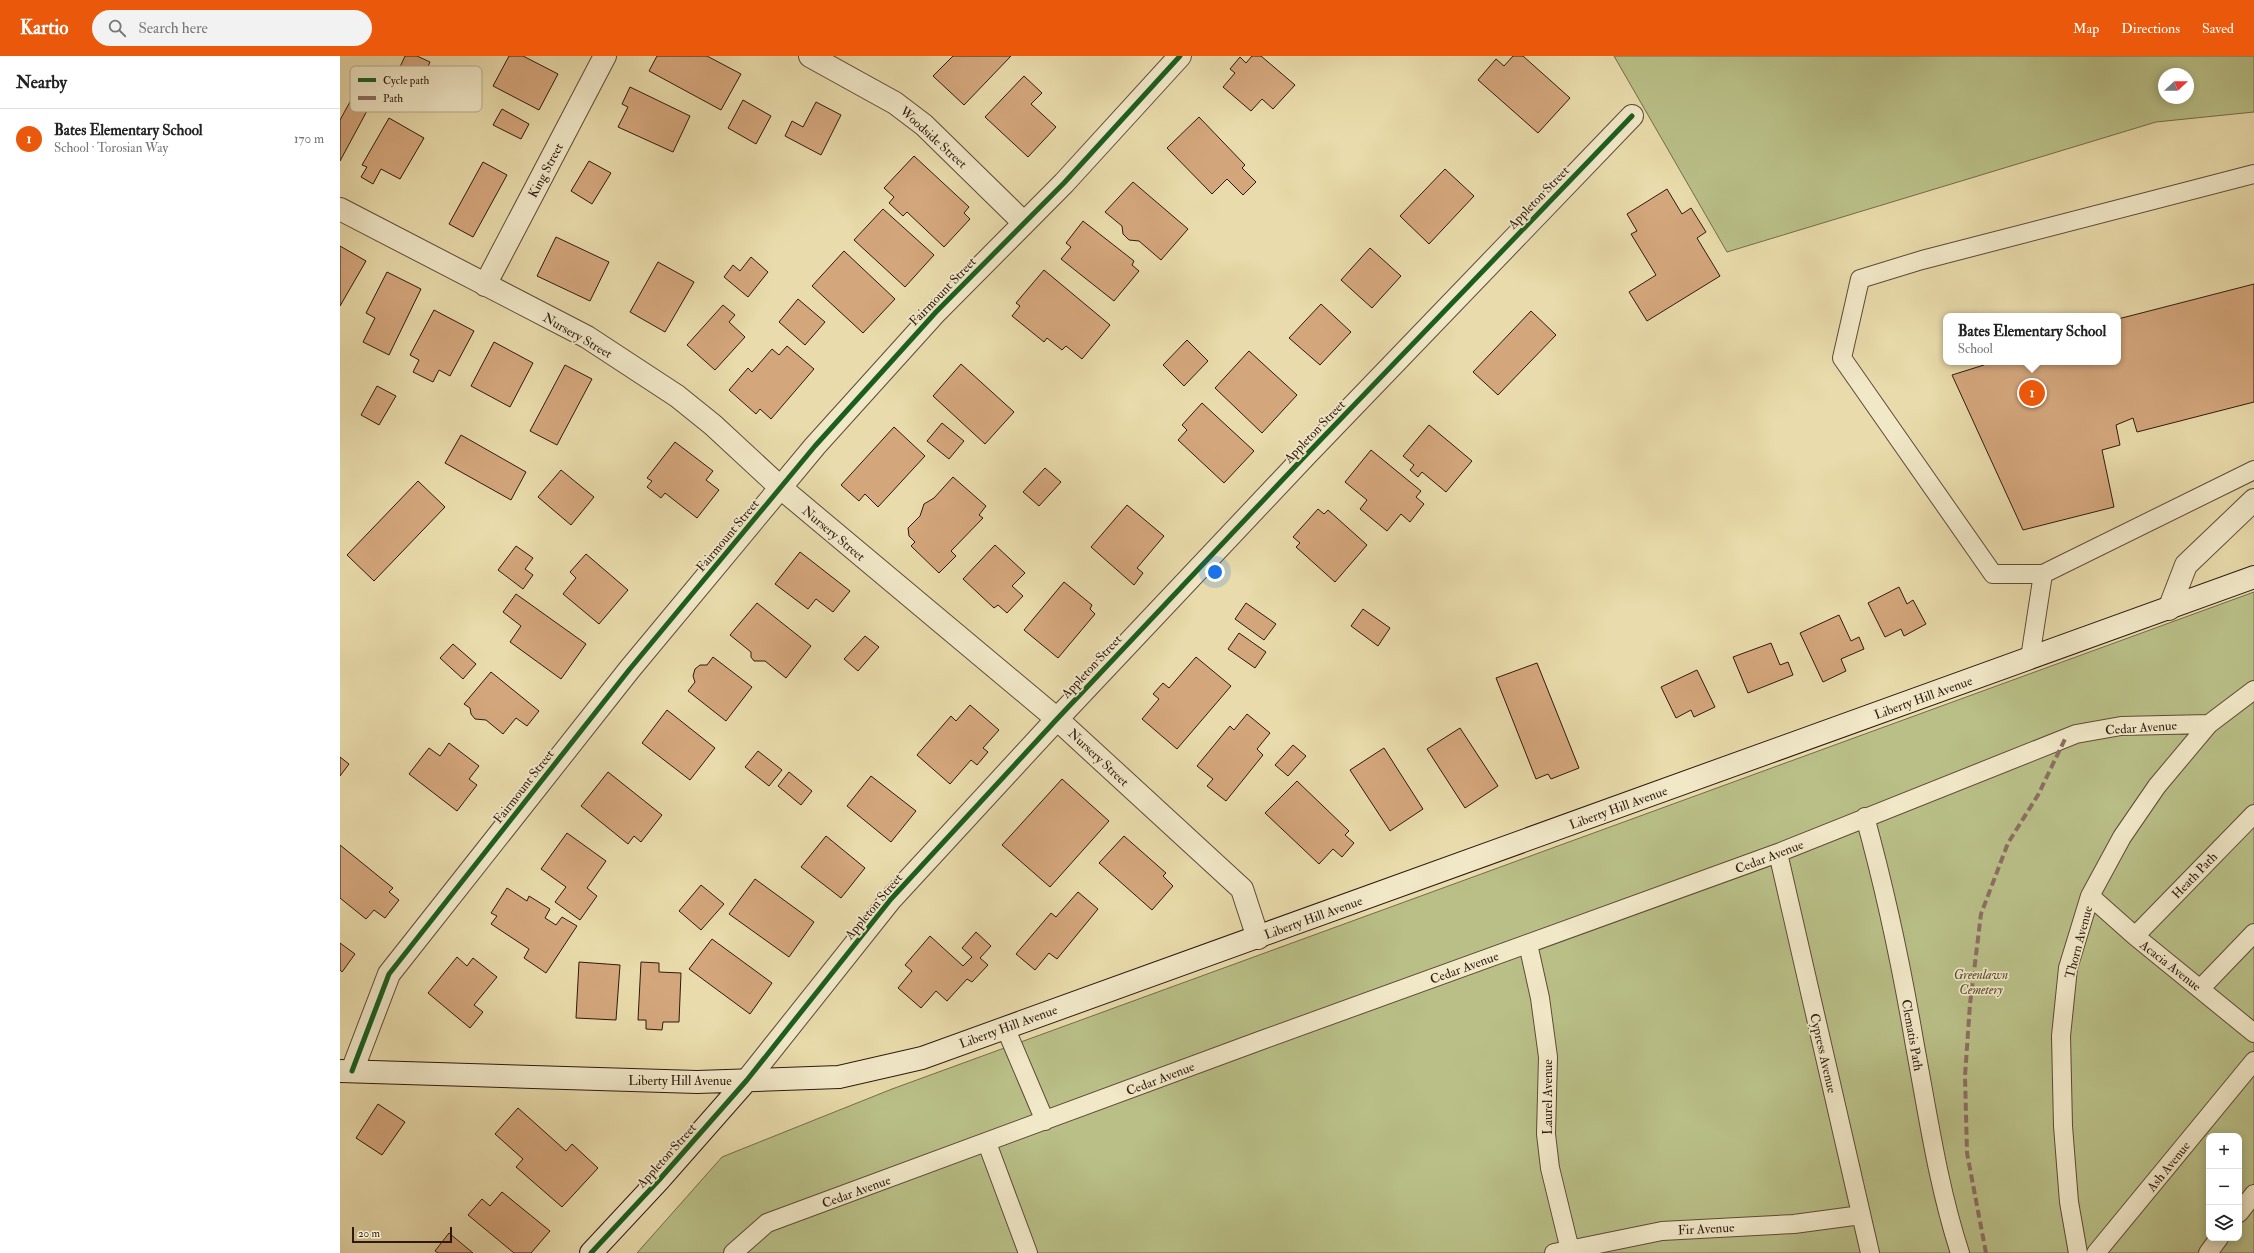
<!DOCTYPE html>
<meta charset="utf-8">
<style>
:root{--surface:#fff;--page:#f2f2f2;--text:#222;--muted:#767676;--line:#e0e0e0;--accent:#ea580c}
body{margin:0;font-family:"IM FELL Double Pica",serif;background:var(--page);color:var(--text)}
.controls{position:absolute;right:12px;bottom:12px;display:grid;overflow:hidden;border-radius:8px;box-shadow:0 2px 10px #0003}
.controls button{width:36px;height:36px;display:grid;place-items:center;padding:0;border:0;border-bottom:1px solid var(--line);background:var(--surface);color:var(--text);font:20px sans-serif}
.compass{position:absolute;left:1818px;top:12px;width:36px;height:36px;border-radius:50%;background:var(--surface);box-shadow:0 2px 10px #0003;rotate:68deg}
.scale{position:absolute;left:12px;bottom:10px;width:100px;box-sizing:border-box;padding-left:4px;border:2px solid #2f190f;border-top:0;font-size:11px;line-height:14px;white-space:nowrap;color:#2f190f;-webkit-text-stroke:3px #f1e8c8;paint-order:stroke}
.you{position:absolute;left:875px;top:516px;width:14px;height:14px;margin:-10px;border:3px solid #fff;border-radius:50%;background:#1a73e8;box-shadow:0 0 0 6px #1a73e833}
.badge{display:grid;place-items:center;width:26px;height:26px;border-radius:50%;background:var(--accent);color:#fff;font-size:13px;font-weight:700}
.pin{position:absolute;translate:-50% -50%;border:2px solid #fff;box-shadow:0 1px 4px #0006}
.popup{position:absolute;left:1603px;top:257px;width:178px;height:52px;box-sizing:border-box;display:grid;place-content:center;border-radius:8px;background:var(--surface);filter:drop-shadow(0 1px 3px #0005);font-size:13px;white-space:nowrap;color:var(--muted)}
.popup b{font-size:15px;color:var(--text)}
.popup::after{content:'';position:absolute;left:50%;top:100%;margin-left:-8px;border:8px solid transparent;border-top-color:var(--surface)}
.list{margin:0;padding:0;list-style:none}
h2{display:flex;justify-content:space-between;align-items:center;height:52px;margin:0;padding:0 16px;font-size:17px}
h2 small{font-size:13px;font-weight:400;color:var(--muted)}
.list li{display:grid;grid-template-columns:26px 1fr auto;gap:12px;align-items:center;box-sizing:border-box;height:60px;padding:0 16px;border-top:1px solid var(--line)}
.list b{display:block;font-size:15px;white-space:nowrap}
.list p{margin:0;font-size:13px;white-space:nowrap;color:var(--muted)}
.list em{font-size:13px;font-style:normal;color:var(--muted)}
.icon{flex:none;width:22px;height:22px;fill:none;stroke:currentColor;stroke-width:2;stroke-linecap:round;stroke-linejoin:round}
.map{position:relative;flex:none;width:1914px;height:1197px;overflow:hidden}
header{display:flex;align-items:center;gap:24px;box-sizing:border-box;height:56px;padding:0 20px;background:var(--accent);color:#fff}
header strong{font-size:19px}
nav{display:flex;gap:22px;margin-inline-start:auto;font-size:14px}
.search{width:280px;height:36px;background:var(--page);display:flex;align-items:center;gap:10px;box-sizing:border-box;padding:0 14px;border-radius:22px;color:var(--muted);font-size:15px}
main{display:flex}
aside{flex:1;background:var(--surface)}
.map>svg:first-child{display:block}
.green{fill:#b9bf87;stroke:#746c4b;fill-rule:evenodd}
.building{fill:#d4a67c;stroke:#2f190f}
.lines{fill:none;stroke-linecap:round;stroke-linejoin:round}
.lane-casing{stroke:#5e4a36;stroke-width:20}
.street-casing{stroke:#5e4a36;stroke-width:24}
.secondary-casing{stroke:#2f190f;stroke-width:24}
.lane{stroke:#f1e8c8;stroke-width:18}
.street{stroke:#f1e8c8;stroke-width:22}
.secondary{stroke:#f1e8c8;stroke-width:22}
.quiet{stroke:#8d6e63;stroke-width:4;stroke-dasharray:8 4;stroke-linecap:butt}
.cycleway-casing{stroke:#f1e8c8;stroke-width:8}
.cycleway{stroke:#1b5e20;stroke-width:5}
.labels{text-anchor:middle;stroke-width:3.5;stroke-linejoin:round;paint-order:stroke}
.street-label{font-size:13px;fill:#2f190f;stroke:#f1e8c8}
.park-label{font-size:13px;font-style:italic;fill:#584b33;stroke:#f1e8c8}
.key{fill:#f1e8c8;stroke:#b7aa90;stroke-width:1}
.key-label{font-size:11px;fill:#2f190f}
</style>
<header>
<strong>Kartio</strong>
<div class="search"><svg class="icon" aria-label="search" viewBox="0 0 24 24"><circle cx="10" cy="10" r="6"/><path d="M15 15l6 6"/></svg>Search here</div>
<nav><a>Map</a><a>Directions</a><a>Saved</a></nav>
</header>
<main>
<aside>
<h2>Nearby<small></small></h2>
<ul class="list">
<li><span class="badge">1</span><div><b>Bates Elementary School</b><p>School · Torosian Way</p></div><em>170 m</em></li>
</ul>
</aside>
<div class="map">
<svg width="1914" height="1197" viewBox="0 0 1914 1197">
<rect width="100%" height="100%" fill="#e9dbab"/>
<filter id="stains"><feTurbulence type="fractalNoise" baseFrequency=".005" numOctaves="4"/><feColorMatrix values="0 0 0 0 .2 0 0 0 0 .09 0 0 0 0 .02 0 0 0 .5 -.17"/></filter>
<radialGradient id="worn" r=".72"><stop offset=".6" stop-color="#630" stop-opacity="0"/><stop offset="1" stop-color="#630" stop-opacity=".3"/></radialGradient>
<path class="green" d="M1274 0H1914V56L1816 66 1387 196ZM1824 18H1848V42H1824Z
M1914 536V1197H297L382 1101 552 1033ZM1869 1080H1899V1182H1869Z"/>
<path class="building" d="M65 0H77L90 6 79 30 56 20Z
M169 0H183L218 18 199 54 153 30Z
M317 0H367L401 18 381 54 309 15Z
M613 0H671L624 49 593 20Z
M912 0H921L955 29 933 53 922 43 911 55 883 31 895 17 890 13 900 1 906 7Z
M1173 0H1183L1230 42 1198 77 1138 24 1156 3 1164 10Z
M684 20 702 37 691 48 716 71 688 101 645 61Z
M290 31 350 60 333 96 278 71 288 51 282 48Z
M11 44 28 53 0 105V64Z
M403 44 431 60 416 88 388 72Z
M476 46 501 59 481 99 445 80 452 65 463 71Z
M162 53 189 68 181 83 153 69Z
M859 61 905 109 902 112 916 126 903 139 887 123 872 138 827 92Z
M49 62 84 82 60 123 41 113 33 128 21 121 27 111 22 109Z
M574 100 629 151 624 157 630 163 604 191 567 156 563 160 549 147 554 141 544 132Z
M249 105 271 117 252 148 231 135Z
M143 106 167 119 133 181 109 168Z
M1105 113 1134 140 1089 188 1060 160Z
M793 126 848 173 821 204 799 185 789 184 783 178 782 170 765 156Z
M1327 133 1342 158 1351 152 1366 176 1357 182 1380 220 1307 265 1289 236 1316 219 1291 178 1297 175 1287 158Z
M543 153 594 199 565 231 514 184Z
M743 165 794 205 792 209 799 215 774 245 721 203 731 191 726 187Z
M216 181 269 206 250 245 197 220Z
M0 190 26 205 0 250Z
M1030 192 1061 220 1032 252 1001 224Z
M504 195 555 243 523 277 472 230Z
M411 201 428 216 408 241 384 221 393 209 400 215Z
M318 206 354 226 325 276 290 256Z
M704 214 770 269 742 303 726 290 722 294 707 282 704 286 672 260 680 250 676 247Z
M47 216 81 233 49 299 23 286 35 262 26 257Z
M1914 228V346L1797 376 1793 362 1776 369 1780 389 1762 394 1774 451 1683 474 1612 319 1644 309 1643 306H1778V263Z
M458 243 485 266 465 289 439 266Z
M981 248 1011 276 980 309 949 282Z
M383 249 395 259 389 266 405 281 375 314 347 289Z
M94 254 134 275 110 320 99 314 93 326 73 316 79 304 70 299Z
M1191 255 1216 279 1158 339 1133 316Z
M847 284 868 305 844 330 823 309Z
M154 286 193 307 170 351 131 330Z
M447 290 474 313 431 363 420 353 416 358 389 334 408 312 412 316 432 293 439 299Z
M909 295 957 339 922 377 875 332Z
M621 308 674 356 645 388 593 340Z
M225 309 252 323 217 389 190 375Z
M37 330 56 340 39 369 21 359Z
M862 347 914 395 884 427 838 384 847 374 842 369Z
M602 367 624 385 609 403 587 385Z
M1089 369 1132 405 1106 436 1082 416 1078 421 1070 414 1074 409 1063 400Z
M554 371 585 400 538 451 525 438 519 445 501 429Z
M121 379 186 416 171 444 105 407Z
M335 386 373 415 366 424 379 434 357 462 325 437 321 442 307 431 312 425 307 422Z
M1031 394 1081 435 1076 441 1084 448 1070 466 1061 458 1047 475 1020 453 1027 444 1005 426Z
M705 412 721 426 699 450 683 436Z
M221 414 254 441 231 469 198 441Z
M613 421 646 450 639 459 643 462 611 495 616 500 599 517 571 490 575 486 569 480 568 472 580 460 584 448 594 442Z
M78 425 105 451 34 525 7 499Z
M787 449 824 480 797 512 803 517 794 529 751 491Z
M978 453 984 458 988 454 1027 489 995 526 956 491 960 487 953 481Z
M655 489 685 517 672 530 683 540 667 557 658 549 654 552 623 523Z
M176 490 193 502 185 513 193 519 183 533 158 514Z
M460 496 510 535 493 556 476 543 468 553 435 528Z
M246 498 288 534 259 568 223 538 236 522 230 516Z
M724 526 752 549 750 553 755 558 718 602 684 574Z
M1559 531 1567 548 1573 544 1586 568 1564 580 1561 573 1545 581 1528 547Z
M176 538 246 588 221 623 170 586 181 570 163 556Z
M417 547 471 590 446 622 425 605H414L411 601V596L390 579Z
M906 547 936 568 924 584 895 563Z
M1023 553 1050 572 1038 590 1011 570Z
M1499 559 1511 585 1519 581 1524 593 1501 603 1506 615 1483 626 1460 577Z
M899 577 926 596 915 612 888 593Z
M525 580 539 591 518 615 504 603Z
M1431 587 1440 609 1448 606 1453 619 1408 637 1393 601Z
M113 588 136 608 123 623 100 602Z
M373 601 412 631 386 665 348 635 355 626 353 620 355 613 360 609H367Z
M856 601 891 630 837 693 802 663 819 643 813 638 823 627 829 632Z
M1197 607 1239 712 1211 723 1208 718 1196 723 1156 622Z
M1357 614 1375 651 1354 661 1351 654 1336 662 1321 631Z
M151 616 199 655 187 670 176 662 163 678 146 664 135 663 131 658 130 652 124 648Z
M630 649 659 674 643 692 648 696 637 709 631 704 610 728 577 699 611 660 616 665Z
M327 654 375 692 350 724 302 687Z
M907 658 930 677 917 693 923 699 886 745 867 730 873 723 857 710 890 670 894 674Z
M1120 672 1158 730 1125 752 1087 693Z
M109 687 139 710 129 723 137 729 117 755 69 718 89 692 100 700Z
M953 689 966 700 948 720 935 709Z
M1044 692 1083 753 1050 775 1010 714Z
M418 695 442 714 429 730 405 711Z
M0 701 9 708 0 720Z
M268 716 322 759 301 786 294 780 288 788 241 750Z
M449 716 472 735 461 749 438 730Z
M531 720 576 755 551 786 507 750Z
M722 723 769 765 710 831 662 789Z
M957 725 1009 775 1005 779 1014 787 1002 801 993 793 979 808 925 757Z
M227 777 266 805 247 832 257 840 240 864 215 846 226 831 201 813Z
M486 780 525 812 501 842 461 811Z
M784 780 826 817 823 820 833 830 812 854 759 807Z
M0 789 53 832 49 836 59 844 45 862 34 854 26 863 0 842Z
M415 823 474 866 449 901 389 858Z
M361 829 384 848 361 874 339 855Z
M167 832 187 845 189 840 210 853 205 862 216 869 222 861 237 870 206 917 184 902 189 893 151 868 157 860 151 857Z
M738 836 758 853 717 903 709 897 695 914 676 898 711 857 716 861Z
M636 876 651 890 640 902 648 909 632 926 627 923 607 945 596 935 581 952 558 932 572 915 565 909 590 880 623 910 632 901 622 892Z
M372 883 432 927 410 958 349 913Z
M0 887 15 898 2 916 0 914Z
M117 901 127 910 133 902 157 921 134 949 143 956 130 972 88 937Z
M239 906 280 909 276 964 236 962Z
M301 906 319 907V916L341 917 339 966H323L322 974 306 973V964H298Z
M38 1048 65 1066 42 1099 16 1082Z
M178 1052 226 1095 232 1088 258 1112 222 1151 176 1111 183 1103 155 1078Z
M162 1136 210 1175 191 1197H174L128 1159 142 1143 150 1150Z
M109 1177 133 1197H98L95 1195Z"/>
<g class="lines">
<g class="lane-casing">
<path id="lane" d="M1914 118 1582 204 1520 223 1502 302 1653 518H1703L1914 414
M1690 602 1703 518
M1525 761C1546 837 1562 913 1575 990 1588 1059 1598 1130 1620 1197
M1438 797 1530 1197
M1750 840 1795 880 1914 977
M1795 880 1914 758
M1188 888 1200 942 1208 1001 1206 1078 1210 1112 1230 1194
M1861 932 1914 877
M665 971 705 1065
M647 1087 688 1197
M1899 1157 1914 1138
M393 1197 427 1167 922 984 1438 797 1736 678 1781 670 1869 668
M1214 1197 1322 1175 1454 1168 1521 1159
M1738 1197 1729 1146 1723 1070 1721 980 1728 912 1750 840 1782 781 1817 730 1869 668 1914 634
M1756 1197 1914 1005
M1868 1197 1879 1182"/>
</g>
<g class="street-casing">
<path id="street" d="M470 0 555 47 584 69 684 167
M0 153 247 281 337 340 373 369 441 432 717 663 902 833 918 882
M145 229 265 0
M1829 553 1846 509 1914 444
M12 1015 49 918 289 614 475 390 596 256 724 127 840 0
M407 1024 551 843 717 663 966 399 1292 60"/>
</g>
<g class="secondary-casing">
<path id="secondary" d="M0 1015 357 1026 499 1021 582 1002 1914 521
M251 1197 319 1124 407 1024"/>
</g>
<use href="#lane" class="lane"/>
<use href="#street" class="street"/>
<use href="#secondary" class="secondary"/>
<path class="quiet" d="M1646 1197 1627 1097 1625 1020 1630 948 1641 858 1668 787 1698 739 1725 683"/>
<g class="cycleway-casing">
<path id="cycleway" d="M12 1015 49 918 289 614 475 390 596 256 724 127 840 0
M251 1197 319 1124 407 1024 551 843 717 663 966 399 1292 60"/>
</g>
<use href="#cycleway" class="cycleway"/>
</g>
<g class="labels">
<g class="street-label">
<text transform="translate(594 81) rotate(42)" y="5">Woodside Street</text>
<text transform="translate(205 114) rotate(-62)" y="5">King Street</text>
<text transform="translate(1198 141) rotate(-46)" y="5">Appleton Street</text>
<text transform="translate(602 235) rotate(-46)" y="5">Fairmount Street</text>
<text transform="translate(238 279) rotate(30)" y="5">Nursery Street</text>
<text transform="translate(974 375) rotate(-46)" y="5">Appleton Street</text>
<text transform="translate(494 477) rotate(40)" y="5">Nursery Street</text>
<text transform="translate(387 479) rotate(-50)" y="5">Fairmount Street</text>
<text transform="translate(751 610) rotate(-47)" y="5">Appleton Street</text>
<text transform="translate(1583 641) rotate(-20)" y="5">Liberty Hill Avenue</text>
<text transform="translate(1801 671) rotate(-4)" y="5">Cedar Avenue</text>
<text transform="translate(759 701) rotate(43)" y="5">Nursery Street</text>
<text transform="translate(183 730) rotate(-52)" y="5">Fairmount Street</text>
<text transform="translate(1278 751) rotate(-20)" y="5">Liberty Hill Avenue</text>
<text transform="translate(1429 800) rotate(-21)" y="5">Cedar Avenue</text>
<text transform="translate(1854 819) rotate(-46)" y="5">Heath Path</text>
<text transform="translate(533 850) rotate(-50)" y="5">Appleton Street</text>
<text transform="translate(973 861) rotate(-20)" y="5">Liberty Hill Avenue</text>
<text transform="translate(1738 886) rotate(-75)" y="5">Thorn Avenue</text>
<text transform="translate(1831 909) rotate(38)" y="5">Acacia Avenue</text>
<text transform="translate(1124 911) rotate(-20)" y="5">Cedar Avenue</text>
<text transform="translate(668 970) rotate(-20)" y="5">Liberty Hill Avenue</text>
<text transform="translate(1573 979) rotate(80)" y="5">Clematis Path</text>
<text transform="translate(1484 997) rotate(77)" y="5">Cypress Avenue</text>
<text transform="translate(820 1022) rotate(-21)" y="5">Cedar Avenue</text>
<text x="340" y="1029">Liberty Hill Avenue</text>
<text transform="translate(1207 1041) rotate(-90)" y="5">Laurel Avenue</text>
<text transform="translate(326 1099) rotate(-48)" y="5">Appleton Street</text>
<text transform="translate(1828 1110) rotate(-51)" y="5">Ash Avenue</text>
<text transform="translate(516 1135) rotate(-20)" y="5">Cedar Avenue</text>
<text transform="translate(1366 1172) rotate(-3)" y="5">Fir Avenue</text>
</g>
<g class="park-label">
<text x="1641" y="923">Greenlawn<tspan x="1641" dy="15">Cemetery</tspan></text>
</g>
</g>
<rect x="10" y="10" width="132" height="46" rx="6" class="key"/>
<rect x="18" y="22" width="18" height="4" fill="#1b5e20"/>
<rect x="18" y="40" width="18" height="4" fill="#8d6e63"/>
<g class="key-label">
<text x="43" y="28">Cycle path</text>
<text x="43" y="46">Path</text>
</g>
<rect width="100%" height="100%" filter="url(#stains)"/>
<rect width="100%" height="100%" fill="url(#worn)"/>
</svg>
<div class="controls">
<button>+</button>
<button>−</button>
<button><svg class="icon" aria-label="layers" viewBox="0 0 24 24"><path d="M12 4l9 5-9 5-9-5zM3 14l9 5 9-5"/></svg></button>
</div>
<svg class="compass" viewBox="-18 -18 36 36"><path d="M0-13l5 13h-10z" fill="#e53935"/><path d="M0 13l5-13h-10z" fill="#767676"/></svg>
<div class="scale">20 m</div>
<div class="you"></div>
<div class="pin badge" style="left:1692px;top:337px">1</div>
<div class="popup"><b>Bates Elementary School</b>School</div>
</div>
</main>
